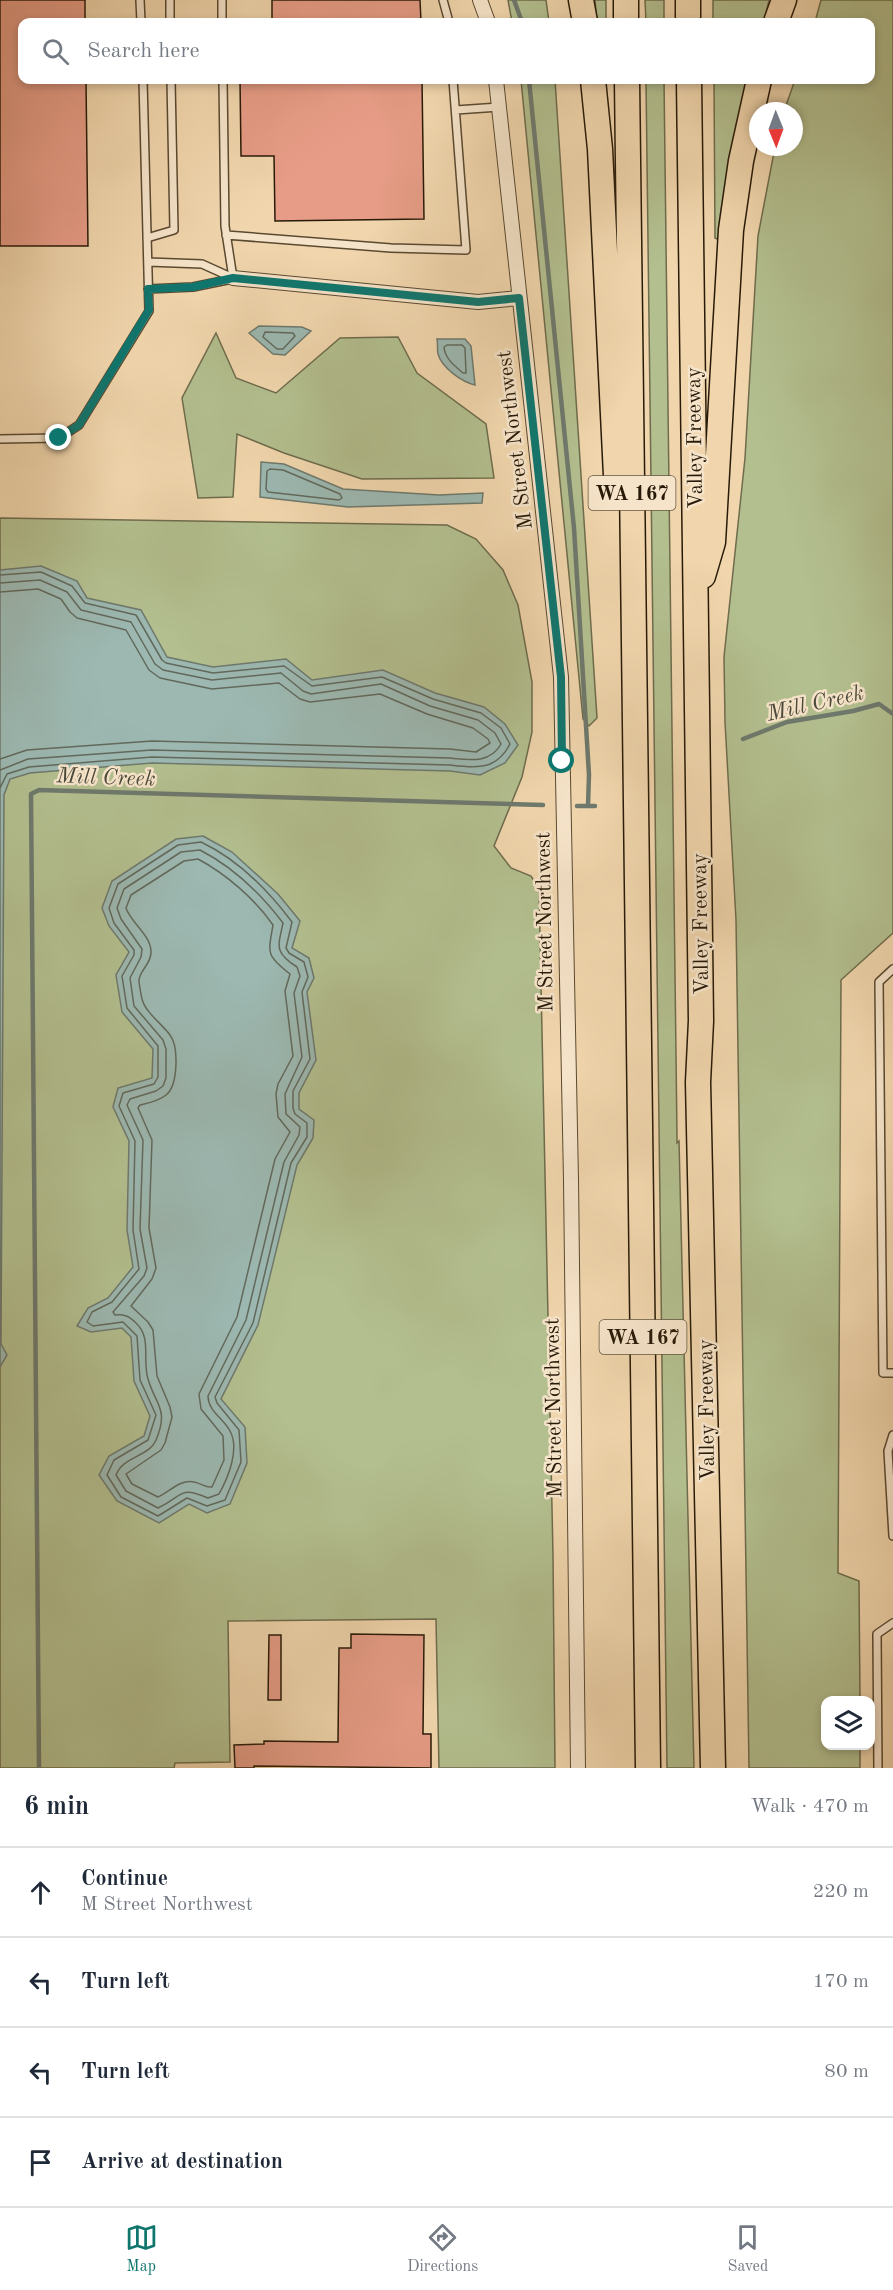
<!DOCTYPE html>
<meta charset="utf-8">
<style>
:root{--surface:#fff;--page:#f2f2f3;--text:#1f2937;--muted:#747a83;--line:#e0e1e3;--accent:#0f766e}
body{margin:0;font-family:"Old Standard TT",serif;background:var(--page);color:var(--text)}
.controls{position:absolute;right:18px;bottom:18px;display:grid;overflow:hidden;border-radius:12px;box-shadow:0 3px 9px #0003}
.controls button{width:54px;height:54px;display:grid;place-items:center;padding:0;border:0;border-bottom:2px solid var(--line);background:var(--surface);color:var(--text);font:30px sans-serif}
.compass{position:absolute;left:749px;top:102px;width:54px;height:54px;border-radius:50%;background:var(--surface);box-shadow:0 3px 9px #0003;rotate:179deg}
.stop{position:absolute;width:18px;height:18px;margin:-14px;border:4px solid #0f766e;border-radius:50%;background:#fff}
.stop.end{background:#0f766e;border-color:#fff;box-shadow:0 2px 6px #0008}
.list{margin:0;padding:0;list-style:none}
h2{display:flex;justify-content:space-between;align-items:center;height:78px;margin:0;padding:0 24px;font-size:26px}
h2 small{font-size:20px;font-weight:400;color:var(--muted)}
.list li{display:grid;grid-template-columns:39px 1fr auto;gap:18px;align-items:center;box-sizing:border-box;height:90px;padding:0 24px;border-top:2px solid var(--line)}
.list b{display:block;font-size:22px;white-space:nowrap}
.list p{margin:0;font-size:20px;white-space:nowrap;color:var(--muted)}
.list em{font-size:20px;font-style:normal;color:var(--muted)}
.icon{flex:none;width:33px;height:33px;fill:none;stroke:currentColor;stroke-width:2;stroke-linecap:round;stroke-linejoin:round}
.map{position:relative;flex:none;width:893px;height:1768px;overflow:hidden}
.search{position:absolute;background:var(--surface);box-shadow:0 3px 9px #0003;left:18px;right:18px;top:18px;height:66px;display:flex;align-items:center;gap:15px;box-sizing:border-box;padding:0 21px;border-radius:12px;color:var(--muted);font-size:22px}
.sheet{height:438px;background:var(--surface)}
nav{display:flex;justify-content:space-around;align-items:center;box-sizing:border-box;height:84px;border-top:2px solid var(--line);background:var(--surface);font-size:16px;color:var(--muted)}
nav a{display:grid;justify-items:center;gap:3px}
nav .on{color:var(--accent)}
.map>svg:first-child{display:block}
.green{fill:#b3bf8f;stroke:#6e6c4c;stroke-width:1.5}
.water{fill:#9cb8b1;stroke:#6e796d;stroke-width:1.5}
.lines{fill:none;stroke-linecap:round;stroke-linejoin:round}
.shore{stroke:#62695c;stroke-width:1.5}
.stream{stroke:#6e796d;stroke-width:4.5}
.building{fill:#e69c86;stroke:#281a08;stroke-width:1.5}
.service-casing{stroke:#5a4931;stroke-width:10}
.minor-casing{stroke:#5a4931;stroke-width:16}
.motorway-casing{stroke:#281a08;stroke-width:27}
.service{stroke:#f6e4ca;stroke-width:7}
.minor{stroke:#f6e4ca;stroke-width:14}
.motorway{stroke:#f1d6ad;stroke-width:24}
.route{stroke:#0f766e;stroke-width:8}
.labels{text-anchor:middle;stroke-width:5;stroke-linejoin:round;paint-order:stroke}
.shield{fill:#f6e4ca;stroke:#665742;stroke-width:1.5}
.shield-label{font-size:20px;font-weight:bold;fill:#281a08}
.street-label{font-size:21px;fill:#281a08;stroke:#f6e4ca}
.water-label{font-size:22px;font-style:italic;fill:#4b493b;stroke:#f6e4ca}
</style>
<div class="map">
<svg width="893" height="1768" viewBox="0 0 893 1768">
<rect width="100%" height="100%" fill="#f1d6ad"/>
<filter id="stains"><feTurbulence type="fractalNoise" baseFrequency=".00333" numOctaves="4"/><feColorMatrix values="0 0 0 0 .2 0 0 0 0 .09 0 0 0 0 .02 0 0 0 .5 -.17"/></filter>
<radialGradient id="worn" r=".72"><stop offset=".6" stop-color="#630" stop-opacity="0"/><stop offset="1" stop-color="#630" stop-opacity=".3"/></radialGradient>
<path class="green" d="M508 0H546L549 22H512Z
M595 0H606V22H597Z
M645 0H664V22H646Z
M713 0H769L764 22H713Z
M821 0H893V933L841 980 838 1573 859 1581 860 1700H826V1746H860V1768H749L736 920 725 722 724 657 745 458 758 236 775 147H794V111H784L795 80H870V22H815Z
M521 80H555L597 718 589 726 583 719Z
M646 80H664L677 1137V1143L679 1141 694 1768H667Z
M714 80H747L719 240 715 238Z
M216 333 236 378 276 393 340 338 398 337 417 373 486 424 494 478 362 479 284 453 237 434 233 497 198 498 182 398Z
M0 518 447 525 476 539 503 570 518 605 532 682V732L522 777 494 846 511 868 531 876 539 889 553 1555 555 1768H439L436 1619 228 1621 230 1762 175 1763 174 1768H0Z"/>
<path class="water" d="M259 326 302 327 311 331 285 355 273 354 249 333Z
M437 339H465L471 346 475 385C462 382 442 368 438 354 437 349 438 343 437 339Z
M261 462 284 464 343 489 439 495 483 493 482 503 348 507 260 497Z
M41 566 77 581 87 598 141 610 167 657 213 667 286 659 312 680 383 670 435 693 484 707 505 724 518 745 505 763 480 775 450 771 152 763 30 773 10 779 4 795 1 1344 7 1355 0 1367V570Z
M203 836 232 852 278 894 300 921 292 948 309 958 314 978 307 992 316 1060 299 1093V1109L314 1120 313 1138 297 1165 258 1325 221 1399 245 1427 247 1463 230 1504 207 1513 189 1504 159 1523 117 1501 99 1475 109 1456 144 1436 150 1416 134 1381 131 1337 122 1328 91 1332 77 1326 88 1308 108 1298 133 1267 127 1230 129 1141 113 1107 118 1088 152 1078 153 1049 122 1012 116 975 129 952 109 926 102 908 112 881 176 839Z"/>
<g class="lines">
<path class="shore" d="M265 332 293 333 295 336 283 349H277L263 337Z
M447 345H462L465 348 466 373H463C455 366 445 359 444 347Z
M270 469 283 470 340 494 342 498 339 500 268 492 266 489 267 471Z
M0 575 41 572 72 586 85 603 136 615 162 660 166 663 213 673 284 666 312 686 382 677 433 699 481 713 501 728 510 744C496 771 476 768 450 765L152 757 29 767 7 774 0 788
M0 583 40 580 67 592 81 610 131 622 155 664 163 670 212 680 281 673 303 691 311 694 381 684 430 706 478 720 495 733 501 744C490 764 469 760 450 758L152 750 28 759 0 770
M0 592 38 589 61 599 70 612 77 618 126 630 149 670 160 678 212 689 279 683 300 699 310 702 380 694 427 714 473 728 488 739 490 743 476 752 450 749 152 741 27 750 0 759
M201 842C237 859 268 890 292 922L286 948 289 953 304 962 308 977 302 992 310 1059 293 1091V1108L295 1114 307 1123V1137L291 1163 253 1323 215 1397 217 1403 239 1430 241 1462 225 1500 207 1506 187 1498 158 1516 121 1497 107 1475 114 1460 148 1440 156 1415 140 1380 137 1336 123 1322 93 1326 87 1322 92 1312 112 1302 139 1269 133 1230 135 1141 119 1106 123 1093 154 1084 158 1077V1046L127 1008 122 976 134 955V950L114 923 109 908 118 884 178 845Z
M200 850C233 867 261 894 283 923 278 947 274 952 297 967L300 976 294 993 302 1057 285 1094 286 1114 300 1127 299 1135 284 1162 246 1320 208 1396C208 1411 223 1418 230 1431 240 1449 228 1478 219 1494L208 1498C178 1485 184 1496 158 1508L126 1491 116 1475C123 1456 149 1457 156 1440 169 1409 156 1406 148 1379 142 1359 152 1338 136 1323 129 1316 124 1314 115 1315L113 1312 144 1276 147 1268 140 1229 143 1140 127 1105 130 1099 156 1091 163 1086 166 1078V1049L163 1040 134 1006 130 978 141 957 142 949 121 919 117 908 124 889 181 852Z
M198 859C226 874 255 899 273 925 268 954 266 955 290 974L285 991 293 1056 278 1084 276 1094 278 1117 290 1132 275 1159 237 1317 199 1394 201 1409 223 1436 224 1460 212 1487C205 1488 201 1483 194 1482 179 1479 170 1492 158 1497L132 1484 126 1474 161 1450 165 1443 172 1417 170 1407 157 1376 153 1330 148 1322 131 1306 152 1279 156 1268 149 1228 152 1140 138 1108 140 1105C149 1103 159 1101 166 1095 178 1086 179 1047 170 1035 162 1024 145 1012 142 999 141 994 139 985 139 980 140 970 152 963 151 951 150 934 131 923 126 908L131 895 184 861Z"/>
<path class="stream" d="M514 0 522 22
M529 80 574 528 589 775 588 806
M743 739 787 722 853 711 879 704 893 714
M577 806H595
M39 1768 31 794 39 790 543 805"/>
</g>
<path class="building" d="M0 0H85V22H22V80H86L88 246H0Z
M272 0H420L421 22H272Z
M240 80H422L424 219 275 221 274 156H241Z
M351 1634 424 1635 423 1734H431V1768L254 1766V1768H235L234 1745 264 1744V1741L338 1742 339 1648H351Z
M269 1635H281V1700H268Z"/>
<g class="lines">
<g class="service-casing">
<path id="service" d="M140 0 141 22
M170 0V22
M222 0V22
M443 0 449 22
M223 80 225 226 233 278
M456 110 499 107
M226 235 391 248 466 250 453 80
M147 238 174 230 171 80
M148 262 202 264 233 278
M148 289 193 287 232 279
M0 439 59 438 79 425 149 311 143 80
M893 969 879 982 883 1373H893
M893 1435 888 1451 893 1536
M878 1768 877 1634 893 1623"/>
</g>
<g class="minor-casing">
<path id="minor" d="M480 0 488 22
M496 80 561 677 571 1180 578 1768
M233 278 478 302 519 298"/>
</g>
<g class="motorway-casing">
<path id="motorway" d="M581 0 585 22
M626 0V22
M688 0V22
M776 22 784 0
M593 80 600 149 617 496
M627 80 648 1768
M689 80 701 1021 698 1082 713 1768
M703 576 713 542 731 230 741 161 759 80"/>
</g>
<use href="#service" class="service"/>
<use href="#minor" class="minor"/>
<use href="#motorway" class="motorway"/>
</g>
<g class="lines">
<path class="route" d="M59 438 79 425 149 310 148 289 193 287 233 278 478 302 519 298 561 677 562 761"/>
</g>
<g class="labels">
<g class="shield">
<rect x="588.5" y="476" width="87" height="34" rx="4.5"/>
<rect x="599.5" y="1320" width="87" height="34" rx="4.5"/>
</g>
<g class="shield-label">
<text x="632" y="500">WA 167</text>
<text x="643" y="1344">WA 167</text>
</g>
<g class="street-label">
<text transform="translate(694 438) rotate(-91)" y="7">Valley Freeway</text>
<text transform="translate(514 440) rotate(-97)" y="7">M Street Northwest</text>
<text transform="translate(544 922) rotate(-91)" y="7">M Street Northwest</text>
<text transform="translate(700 924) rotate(-91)" y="7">Valley Freeway</text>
<text transform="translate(553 1408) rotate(-91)" y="7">M Street Northwest</text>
<text transform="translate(706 1410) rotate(-91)" y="7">Valley Freeway</text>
</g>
<g class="water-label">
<text transform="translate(815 702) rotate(-13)" y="8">Mill Creek</text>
<text transform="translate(106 776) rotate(2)" y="8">Mill Creek</text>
</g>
</g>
<rect width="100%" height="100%" filter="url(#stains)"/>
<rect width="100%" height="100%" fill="url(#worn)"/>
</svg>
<div class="controls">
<button><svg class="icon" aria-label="layers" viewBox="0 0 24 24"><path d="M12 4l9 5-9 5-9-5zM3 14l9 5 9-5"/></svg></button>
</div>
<svg class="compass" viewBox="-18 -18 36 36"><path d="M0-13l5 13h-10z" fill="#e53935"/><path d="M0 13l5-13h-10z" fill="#747a83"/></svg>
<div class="stop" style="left:562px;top:761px"></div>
<div class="stop end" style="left:59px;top:438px"></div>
<div class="search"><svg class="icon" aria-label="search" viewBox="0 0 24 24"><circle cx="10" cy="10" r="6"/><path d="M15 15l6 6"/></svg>Search here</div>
</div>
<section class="sheet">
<h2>6 min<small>Walk · 470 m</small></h2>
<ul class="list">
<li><svg class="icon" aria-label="ahead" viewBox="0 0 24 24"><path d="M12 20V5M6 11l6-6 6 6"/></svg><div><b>Continue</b><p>M Street Northwest</p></div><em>220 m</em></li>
<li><svg class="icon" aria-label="left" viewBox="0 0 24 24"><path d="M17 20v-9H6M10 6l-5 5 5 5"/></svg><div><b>Turn left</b></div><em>170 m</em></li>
<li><svg class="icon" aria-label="left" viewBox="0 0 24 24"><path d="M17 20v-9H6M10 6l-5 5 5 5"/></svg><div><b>Turn left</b></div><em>80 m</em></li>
<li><svg class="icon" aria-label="arrive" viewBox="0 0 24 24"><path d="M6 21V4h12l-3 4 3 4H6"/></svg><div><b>Arrive at destination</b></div></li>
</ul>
</section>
<nav>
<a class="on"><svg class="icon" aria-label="map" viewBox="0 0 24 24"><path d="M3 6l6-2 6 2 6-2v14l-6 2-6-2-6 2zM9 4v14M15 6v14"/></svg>Map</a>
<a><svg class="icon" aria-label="directions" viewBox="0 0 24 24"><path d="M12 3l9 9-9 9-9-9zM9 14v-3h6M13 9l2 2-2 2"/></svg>Directions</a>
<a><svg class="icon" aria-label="saved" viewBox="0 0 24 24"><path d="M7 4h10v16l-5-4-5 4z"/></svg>Saved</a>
</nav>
